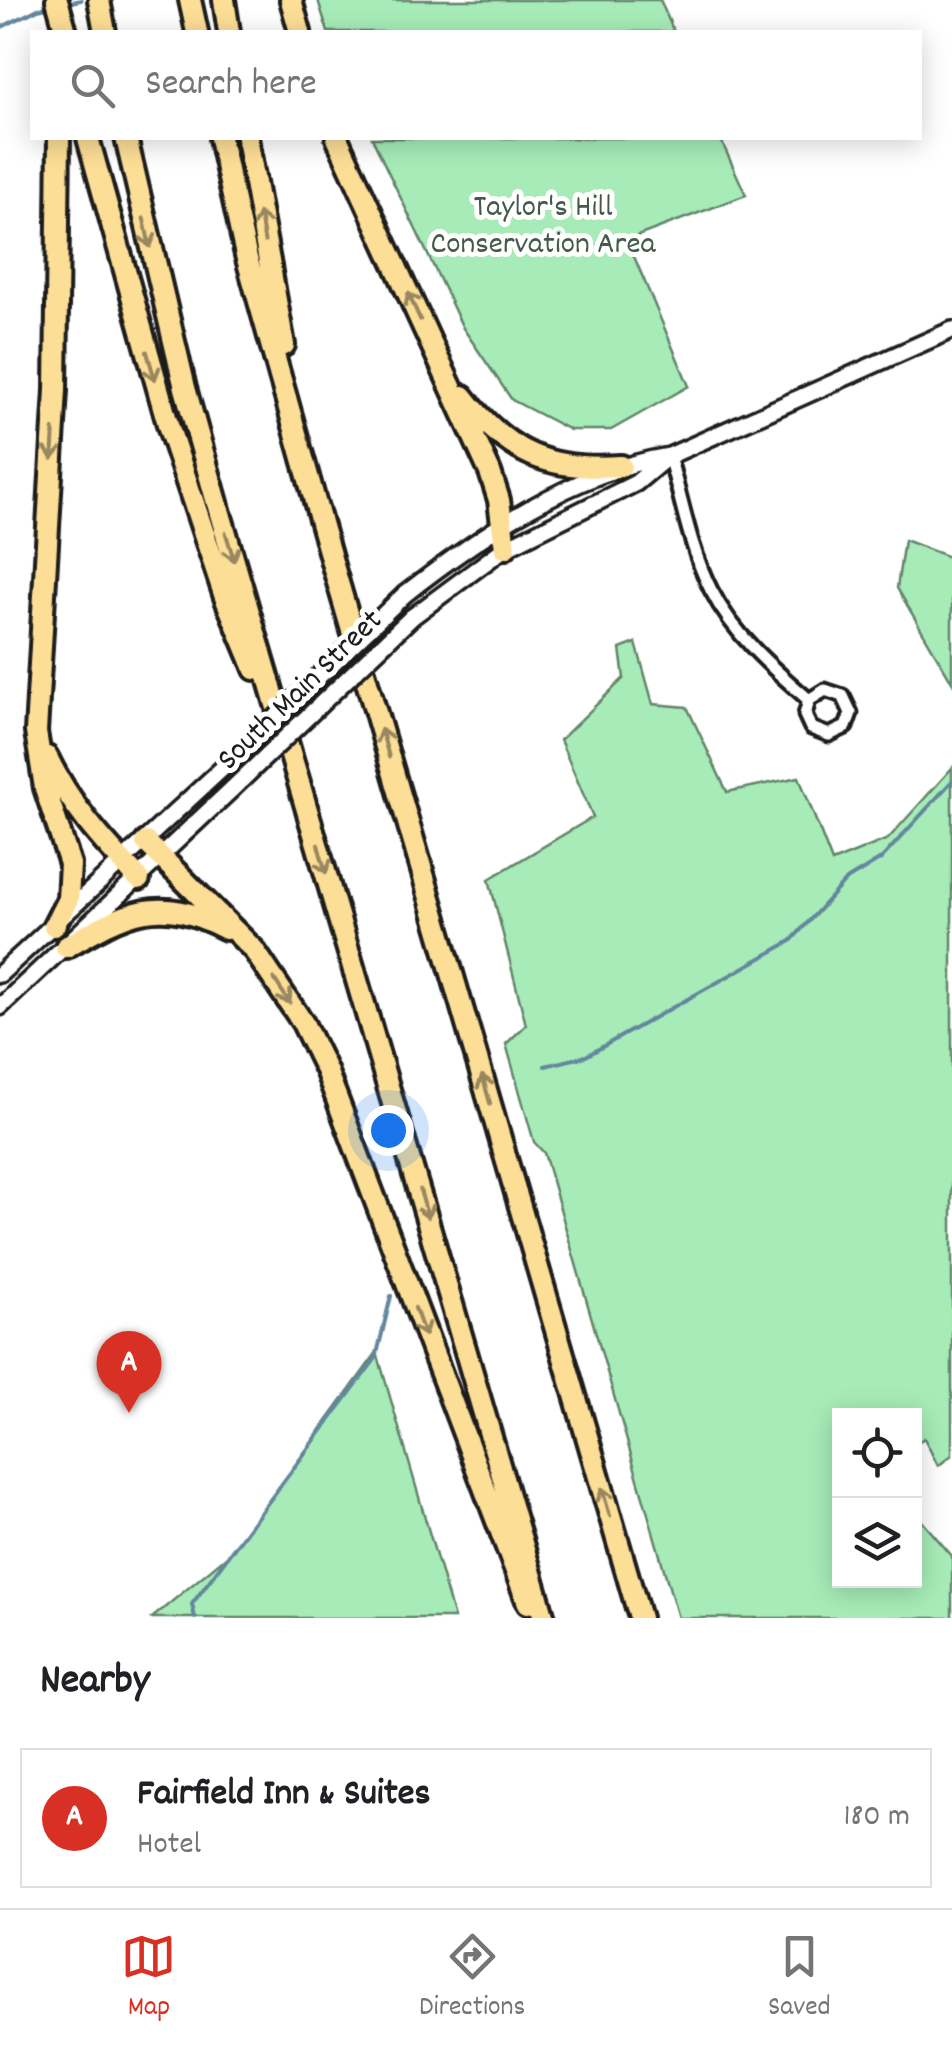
<!DOCTYPE html>
<style>
:root{--surface:#fff;--page:#f6f6f6;--text:#202124;--muted:#757577;--line:#e0e0e0;--accent:#d93025}
body{margin:0;font-family:Dekko,sans-serif;background:var(--page);color:var(--text)}
.controls{position:absolute;right:30px;bottom:30px;display:grid;overflow:hidden;border-radius:0px;box-shadow:0 5px 25px #0003}
.controls button{width:90px;height:90px;display:grid;place-items:center;padding:0;border:0;border-bottom:2px solid var(--line);background:var(--surface);color:var(--text);font:50px sans-serif}
.you{position:absolute;left:388px;top:1130px;width:35px;height:35px;margin:-25px;border:8px solid #fff;border-radius:50%;background:#1a73e8;box-shadow:0 0 0 15px #1a73e833}
.badge{display:grid;place-items:center;width:65px;height:65px;border-radius:50%;background:var(--accent);color:#fff;font-size:32px;font-weight:700}
.pin{position:absolute;translate:-50% -82px;filter:drop-shadow(0 2px 5px #0008)}
.pin::after{content:'';position:absolute;top:52px;width:35px;height:30px;background:inherit;clip-path:polygon(0 0,100% 0,50% 100%)}
.list{margin:0;padding:0;list-style:none}
h2{display:flex;justify-content:space-between;align-items:center;height:130px;margin:0;padding:0 40px;font-size:42px}
h2 small{font-size:32px;font-weight:400;color:var(--muted)}
.list li{display:grid;grid-template-columns:65px 1fr auto;gap:30px;align-items:center;box-sizing:border-box;height:140px;margin:0 20px 20px;padding:0 20px;border:2px solid var(--line);border-radius:0px}
.list b{display:block;font-size:38px;white-space:nowrap}
.list p{margin:0;font-size:32px;white-space:nowrap;color:var(--muted)}
.list em{font-size:32px;font-style:normal;color:var(--muted)}
.icon{flex:none;width:55px;height:55px;fill:none;stroke:currentColor;stroke-width:2;stroke-linecap:round;stroke-linejoin:round}
.map{position:relative;flex:none;width:952px;height:1618px;overflow:hidden}
.search{position:absolute;background:var(--surface);box-shadow:0 5px 25px #0003;left:30px;right:30px;top:30px;height:110px;display:flex;align-items:center;gap:25px;box-sizing:border-box;padding:0 35px;border-radius:0px;color:var(--muted);font-size:38px}
.sheet{height:290px;background:var(--surface)}
nav{display:flex;justify-content:space-around;align-items:center;box-sizing:border-box;height:140px;border-top:2px solid var(--line);background:var(--surface);font-size:28px;color:var(--muted)}
nav a{display:grid;justify-items:center;gap:5px}
nav .on{color:var(--accent)}
.map>svg:first-child{display:block}
.green{fill:#a7ecb8;stroke:#62846a;stroke-width:2.5}
.lines{fill:none;stroke-linecap:round;stroke-linejoin:round}
.stream{stroke:#63879d;stroke-width:4}
.street-casing{stroke:#1c1c1c;stroke-width:19}
.secondary-casing{stroke:#1c1c1c;stroke-width:22}
.highway-casing{stroke:#1c1c1c;stroke-width:28}
.street{stroke:#fff;stroke-width:11}
.secondary{stroke:#fff;stroke-width:15}
.highway{stroke:#fdde96;stroke-width:20}
.secondary-bridge-casing{stroke:#1c1c1c;stroke-width:22;stroke-linecap:butt}
.secondary-bridge{stroke:#fff;stroke-width:15}
.oneway{stroke:#98875f}
.labels{text-anchor:middle;stroke-width:10;stroke-linejoin:round;paint-order:stroke}
.park-label{font-size:32px;fill:#465a4b;stroke:#fff}
.street-label{font-size:32px;fill:#1c1c1c;stroke:#fff}
</style>
<div class="map">
<svg width="952" height="1618" viewBox="0 0 952 1618">
<rect width="100%" height="100%" fill="#fff"/>
<filter id="ink" filterUnits="userSpaceOnUse"><feTurbulence type="fractalNoise" baseFrequency=".01" numOctaves="2"/><feDisplacementMap in="SourceGraphic" scale="20" xChannelSelector="R" yChannelSelector="G"/><feConvolveMatrix kernelMatrix="1 2 1 2 8 2 1 2 1" color-interpolation-filters="sRGB"/></filter>
<g filter="url(#ink)">
<path class="green" d="M318 0H660L674 32H328Z
M372 138H720L746 195 627 240 689 386 611 430H570L512 400 463 328Z
M904 540 952 558V682L897 588Z
M636 643 653 704 687 707 727 792 799 777 832 862 888 839 952 768V1455L938 1466 924 1438 915 1444 914 1416H840V1580H914L915 1513 952 1556V1618H678L544 1153 534 1142 506 1044 526 1025 489 879 593 817 560 740 624 678 620 649Z
M377 1352 454 1618H152L233 1551Z"/>
<g class="lines">
<path class="stream" d="M66 3 81 0
M0 28 38 9 52 6
M545 1066 586 1056 791 941 845 881 881 859 952 781
M195 1618 192 1604 376 1358 391 1296"/>
<g class="street-casing">
<path id="street" d="M669 456C682 500 690 549 711 590 734 635 772 668 809 700L805 715 811 728 829 735 846 727 851 713 843 696 825 690 809 700"/>
</g>
<g class="secondary-casing">
<path id="secondary" d="M405 594C482 534 572 472 669 456L952 330
M412 617 505 548 636 483 666 458
M0 974 226 765
M0 1007 232 789"/>
</g>
<g class="highway-casing">
<path id="highway" d="M57 0 66 32
M99 0 105 32
M190 0 197 32
M224 0 229 32
M291 0 300 32
M88 138 169 428 225 597 255 669
M126 138 185 388 219 510 544 1618
M220 138 246 255 332 562 640 1618
M247 138 284 345
M337 138 490 472 499 500 505 548
M463 396C509 455 549 471 621 466
M47 757C70 805 102 841 139 879
M146 842 254 950 303 1023 326 1070 528 1603
M54 926 68 899 70 864 45 788 36 732 56 390 59 138
M66 947C126 912 159 893 226 929"/>
</g>
<use href="#street" class="street"/>
<use href="#secondary" class="secondary"/>
<use href="#highway" class="highway"/>
<g class="secondary-bridge-casing">
<path id="secondary-bridge" d="M226 765 405 594
M232 789 412 617"/>
</g>
<use href="#secondary-bridge" class="secondary-bridge"/>
</g>
<defs><path id="oneway-shaft" d="M-6 0H5M1.5-3L5.5 0L1.5 3" fill="none" stroke-width="1.6" stroke-linecap="round" stroke-linejoin="round" transform="scale(2.5)"/></defs>
<g class="oneway">
<use href="#oneway-shaft" transform="translate(262 227) rotate(-100)"/>
<use href="#oneway-shaft" transform="translate(147 233) rotate(77)"/>
<use href="#oneway-shaft" transform="translate(414 306) rotate(-115)"/>
<use href="#oneway-shaft" transform="translate(151 366) rotate(74)"/>
<use href="#oneway-shaft" transform="translate(53 445) rotate(93)"/>
<use href="#oneway-shaft" transform="translate(230 547) rotate(73)"/>
<use href="#oneway-shaft" transform="translate(385 743) rotate(-106)"/>
<use href="#oneway-shaft" transform="translate(322 859) rotate(74)"/>
<use href="#oneway-shaft" transform="translate(282 991) rotate(57)"/>
<use href="#oneway-shaft" transform="translate(486 1089) rotate(-106)"/>
<use href="#oneway-shaft" transform="translate(424 1204) rotate(74)"/>
<use href="#oneway-shaft" transform="translate(420 1322) rotate(70)"/>
<use href="#oneway-shaft" transform="translate(606 1502) rotate(-106)"/>
</g>
</g>
<g class="labels">
<g class="park-label">
<text x="543" y="215">Taylor's Hill<tspan x="543" dy="37">Conservation Area</tspan></text>
</g>
<g class="street-label">
<text transform="translate(298 688) rotate(-44)" y="11">South Main Street</text>
</g>
</g>
</svg>
<div class="controls">
<button><svg class="icon" aria-label="locate" viewBox="0 0 24 24"><circle cx="12" cy="12" r="6"/><path d="M12 2v4M12 18v4M2 12h4M18 12h4"/></svg></button>
<button><svg class="icon" aria-label="layers" viewBox="0 0 24 24"><path d="M12 4l9 5-9 5-9-5zM3 14l9 5 9-5"/></svg></button>
</div>
<div class="you"></div>
<div class="pin badge" style="left:129px;top:1413px">A</div>
<div class="search"><svg class="icon" aria-label="search" viewBox="0 0 24 24"><circle cx="10" cy="10" r="6"/><path d="M15 15l6 6"/></svg>Search here</div>
</div>
<section class="sheet">
<h2>Nearby<small></small></h2>
<ul class="list">
<li><span class="badge">A</span><div><b>Fairfield Inn &amp; Suites</b><p>Hotel</p></div><em>180 m</em></li>
</ul>
</section>
<nav>
<a class="on"><svg class="icon" aria-label="map" viewBox="0 0 24 24"><path d="M3 6l6-2 6 2 6-2v14l-6 2-6-2-6 2zM9 4v14M15 6v14"/></svg>Map</a>
<a><svg class="icon" aria-label="directions" viewBox="0 0 24 24"><path d="M12 3l9 9-9 9-9-9zM9 14v-3h6M13 9l2 2-2 2"/></svg>Directions</a>
<a><svg class="icon" aria-label="saved" viewBox="0 0 24 24"><path d="M7 4h10v16l-5-4-5 4z"/></svg>Saved</a>
</nav>
